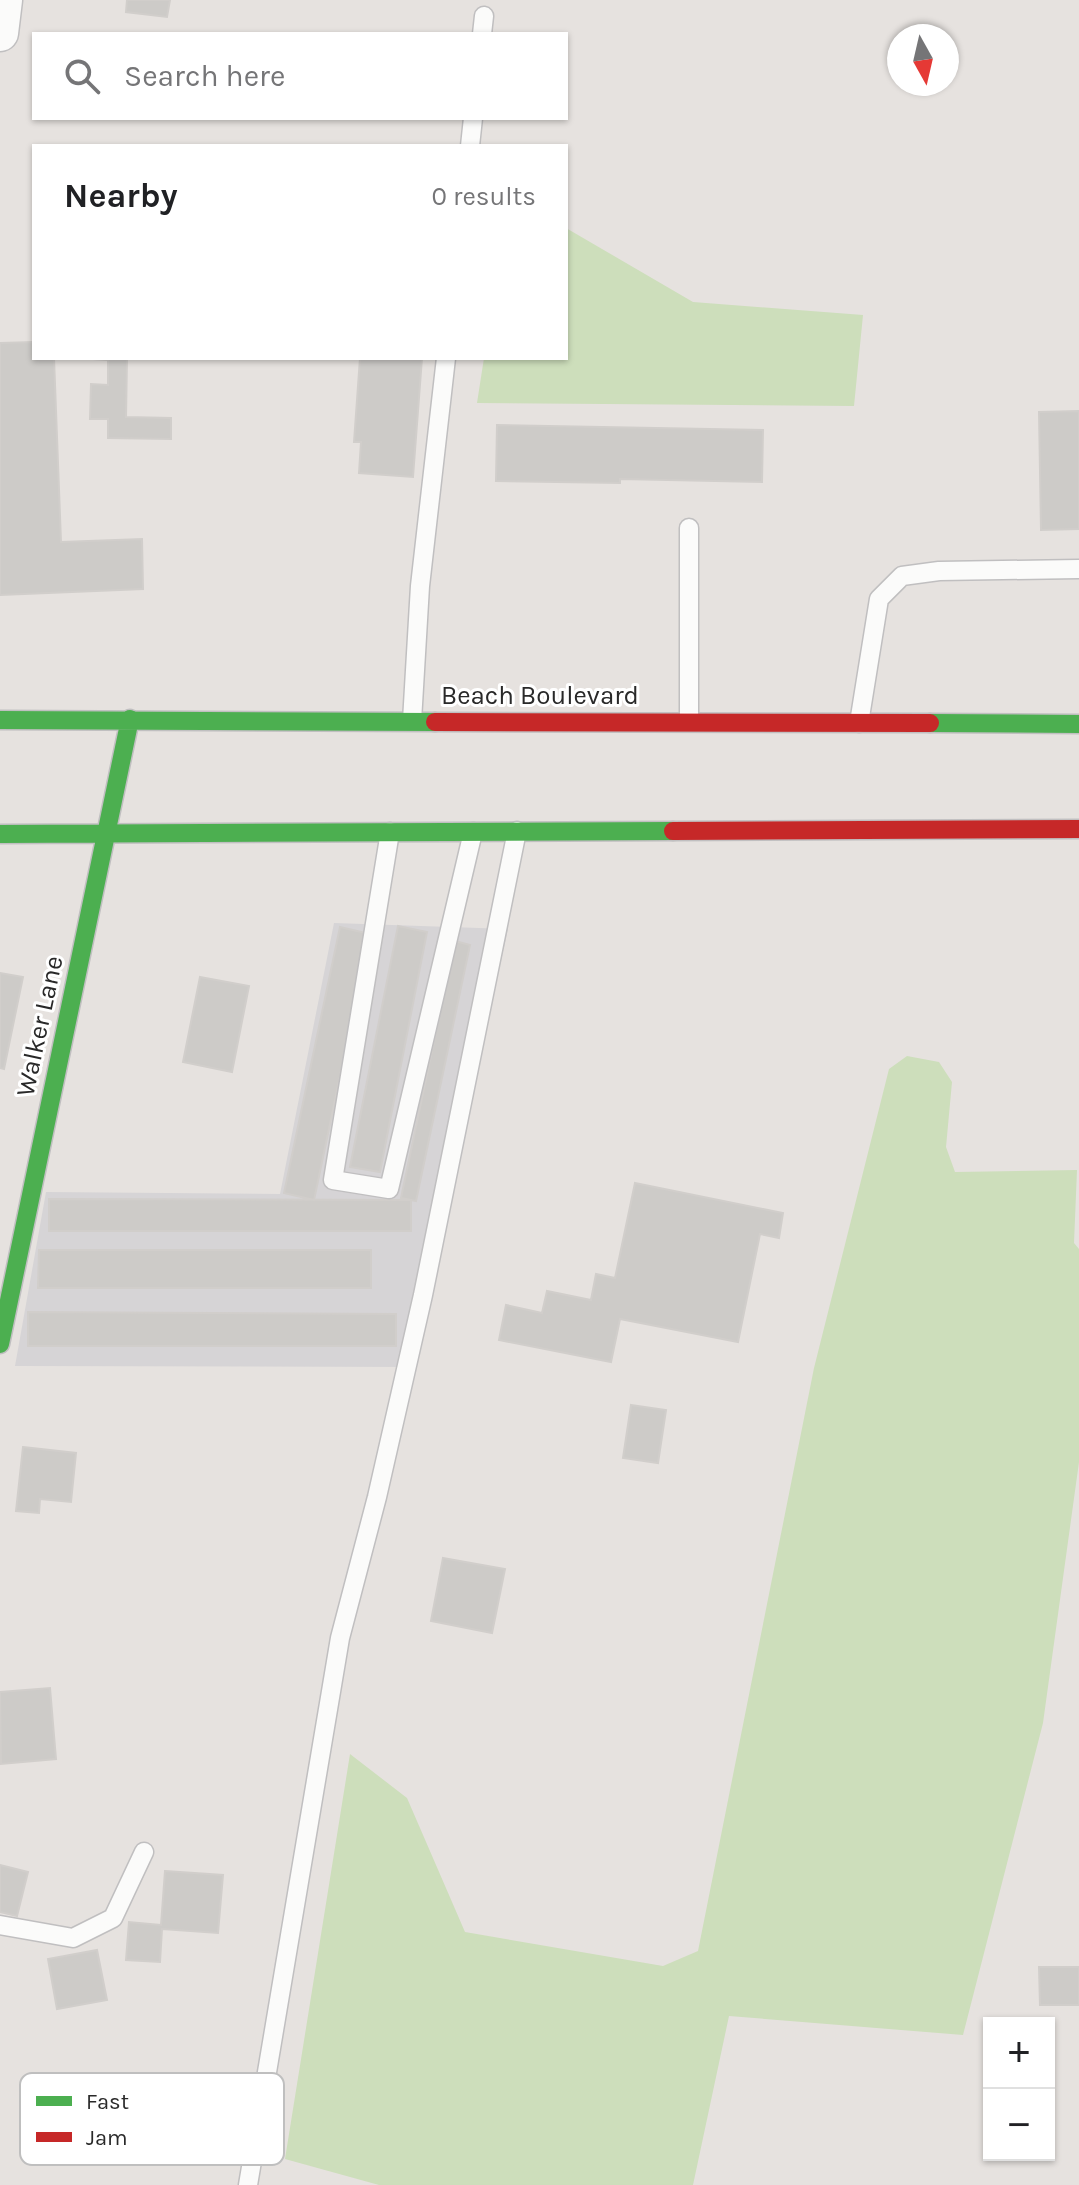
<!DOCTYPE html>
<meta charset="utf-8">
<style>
:root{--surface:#fff;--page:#f2f2f2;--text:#202124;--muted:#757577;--line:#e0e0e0}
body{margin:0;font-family:Karla,sans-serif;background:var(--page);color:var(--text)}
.controls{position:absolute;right:24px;bottom:24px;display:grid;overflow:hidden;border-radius:0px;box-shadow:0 2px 6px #0004}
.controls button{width:72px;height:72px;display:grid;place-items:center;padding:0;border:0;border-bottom:2px solid var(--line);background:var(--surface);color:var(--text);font:40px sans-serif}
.compass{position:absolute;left:887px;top:24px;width:72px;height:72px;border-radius:50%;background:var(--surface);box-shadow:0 2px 6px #0004;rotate:172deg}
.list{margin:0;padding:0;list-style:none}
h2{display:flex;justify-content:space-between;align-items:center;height:104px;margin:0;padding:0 32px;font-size:34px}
h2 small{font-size:26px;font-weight:400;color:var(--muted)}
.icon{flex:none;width:44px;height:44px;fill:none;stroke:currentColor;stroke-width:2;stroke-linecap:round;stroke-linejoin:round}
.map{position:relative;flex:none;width:1079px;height:2185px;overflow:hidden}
.search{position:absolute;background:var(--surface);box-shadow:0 2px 6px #0004;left:32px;top:32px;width:536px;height:88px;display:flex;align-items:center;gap:20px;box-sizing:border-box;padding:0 28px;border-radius:0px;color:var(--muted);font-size:30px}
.panel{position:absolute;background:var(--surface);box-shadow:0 2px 6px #0004;left:32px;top:144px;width:536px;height:216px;border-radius:0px}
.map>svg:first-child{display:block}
.industrial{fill:#d6d4d6}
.green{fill:#cddebb}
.building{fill:#cdcbc8;stroke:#d1cecb;stroke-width:2}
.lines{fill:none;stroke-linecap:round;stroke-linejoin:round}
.lane-casing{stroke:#c0bfc0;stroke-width:21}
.street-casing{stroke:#c0bfc0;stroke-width:39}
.fast-casing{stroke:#c0bfc0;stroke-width:21}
.jam-casing{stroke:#c0bfc0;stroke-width:21}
.lane{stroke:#fbfbfa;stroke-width:18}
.street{stroke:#fbfbfa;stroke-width:36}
.fast{stroke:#4caf50;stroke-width:18}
.jam{stroke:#c62828;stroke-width:18}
.labels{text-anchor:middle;stroke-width:6;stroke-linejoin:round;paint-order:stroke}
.street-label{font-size:26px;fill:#292929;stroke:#fff}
.key{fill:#fff;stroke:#bfbfbf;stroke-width:2}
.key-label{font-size:22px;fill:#292929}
</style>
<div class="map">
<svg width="1079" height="2185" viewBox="0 0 1079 2185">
<rect width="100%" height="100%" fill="#e6e2df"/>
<path class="industrial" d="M334 923 508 929 411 1367 15 1366 46 1192 280 1194Z"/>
<path class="green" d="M566 228 693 302 863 315 854 406 477 403 484 358H566Z
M907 1056 939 1062 952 1082 946 1147 955 1172 1077 1170 1074 1243 1079 1249V1462L1043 1723 963 2035 729 2016 693 2185H379L285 2159 350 1754 407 1798 465 1932 663 1966 698 1951 814 1368 889 1069Z"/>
<path class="building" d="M127 0H170L167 17 126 12Z
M34 342V358H54L61 542 142 539 143 589 0 595V343Z
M127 358 126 417 171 418V439L108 438V419H90L91 384 108 385V360L77 358Z
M360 358H422L413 477 359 473 361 442H354Z
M1079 411V529L1041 530 1039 412Z
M497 425 763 430 762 482 620 479V483L496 481Z
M398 926 427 932 380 1172 350 1167Z
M340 927 370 934 314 1200 284 1193Z
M455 941 470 945 416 1201 401 1198Z
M0 973 23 977 4 1069 0 1068Z
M200 977 249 986 232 1072 183 1062Z
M635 1183 783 1213 779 1238 760 1234 738 1342 620 1319 611 1362 499 1340 506 1305 542 1313 547 1291 591 1300 596 1274 615 1278Z
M49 1199 411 1200V1231H49Z
M39 1250H371V1288H38Z
M28 1312 396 1314V1346H28Z
M631 1405 666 1410 658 1463 623 1458Z
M23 1447 76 1453 71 1502 40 1499 39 1513 16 1511Z
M443 1558 505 1569 492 1633 431 1621Z
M50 1688 56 1759 1 1764 0 1692Z
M0 1865 28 1872 17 1916 0 1912Z
M165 1871 223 1875 218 1933 162 1929 160 1962 126 1960 129 1922 161 1925Z
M97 1950 107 2000 57 2009 48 1959Z
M1039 1967H1079V2005H1040Z"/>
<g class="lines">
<g class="lane-casing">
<path id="lane" d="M482 34 484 16
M470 146 473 118
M689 528V722
M412 721 420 586 446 358
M859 723 879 599 902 576 939 571 1079 569
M390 832 333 1180 389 1189 473 832
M0 1925 73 1938 113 1918 144 1852
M248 2185 340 1638 377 1497 423 1295 517 831"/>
</g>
<g class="street-casing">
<path id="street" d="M0 33 4 0"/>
</g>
<g class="fast-casing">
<path id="fast" d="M0 720 435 722
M930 723 1079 724
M0 834 673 831
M0 1344 130 719"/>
</g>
<g class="jam-casing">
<path id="jam" d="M435 722 930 723
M673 831 1079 829"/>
</g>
<use href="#lane" class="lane"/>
<use href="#street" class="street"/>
<use href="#fast" class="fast"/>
<use href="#jam" class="jam"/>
</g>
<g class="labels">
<g class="street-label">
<text x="540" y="704">Beach Boulevard</text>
<text transform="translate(39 1026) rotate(-78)" y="9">Walker Lane</text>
</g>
</g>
<rect x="20" y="2073" width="264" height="92" rx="12" class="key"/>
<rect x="36" y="2096" width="36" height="10" fill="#4caf50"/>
<rect x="36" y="2132" width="36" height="10" fill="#c62828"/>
<g class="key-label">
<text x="86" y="2109">Fast</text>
<text x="86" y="2145">Jam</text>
</g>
</svg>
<div class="controls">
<button>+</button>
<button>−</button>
</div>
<svg class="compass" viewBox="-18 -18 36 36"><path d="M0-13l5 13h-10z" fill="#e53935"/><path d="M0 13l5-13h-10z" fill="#757577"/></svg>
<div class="search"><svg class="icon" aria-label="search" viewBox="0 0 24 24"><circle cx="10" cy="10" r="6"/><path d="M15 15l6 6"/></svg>Search here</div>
<section class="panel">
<h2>Nearby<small>0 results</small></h2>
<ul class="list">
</ul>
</section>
</div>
